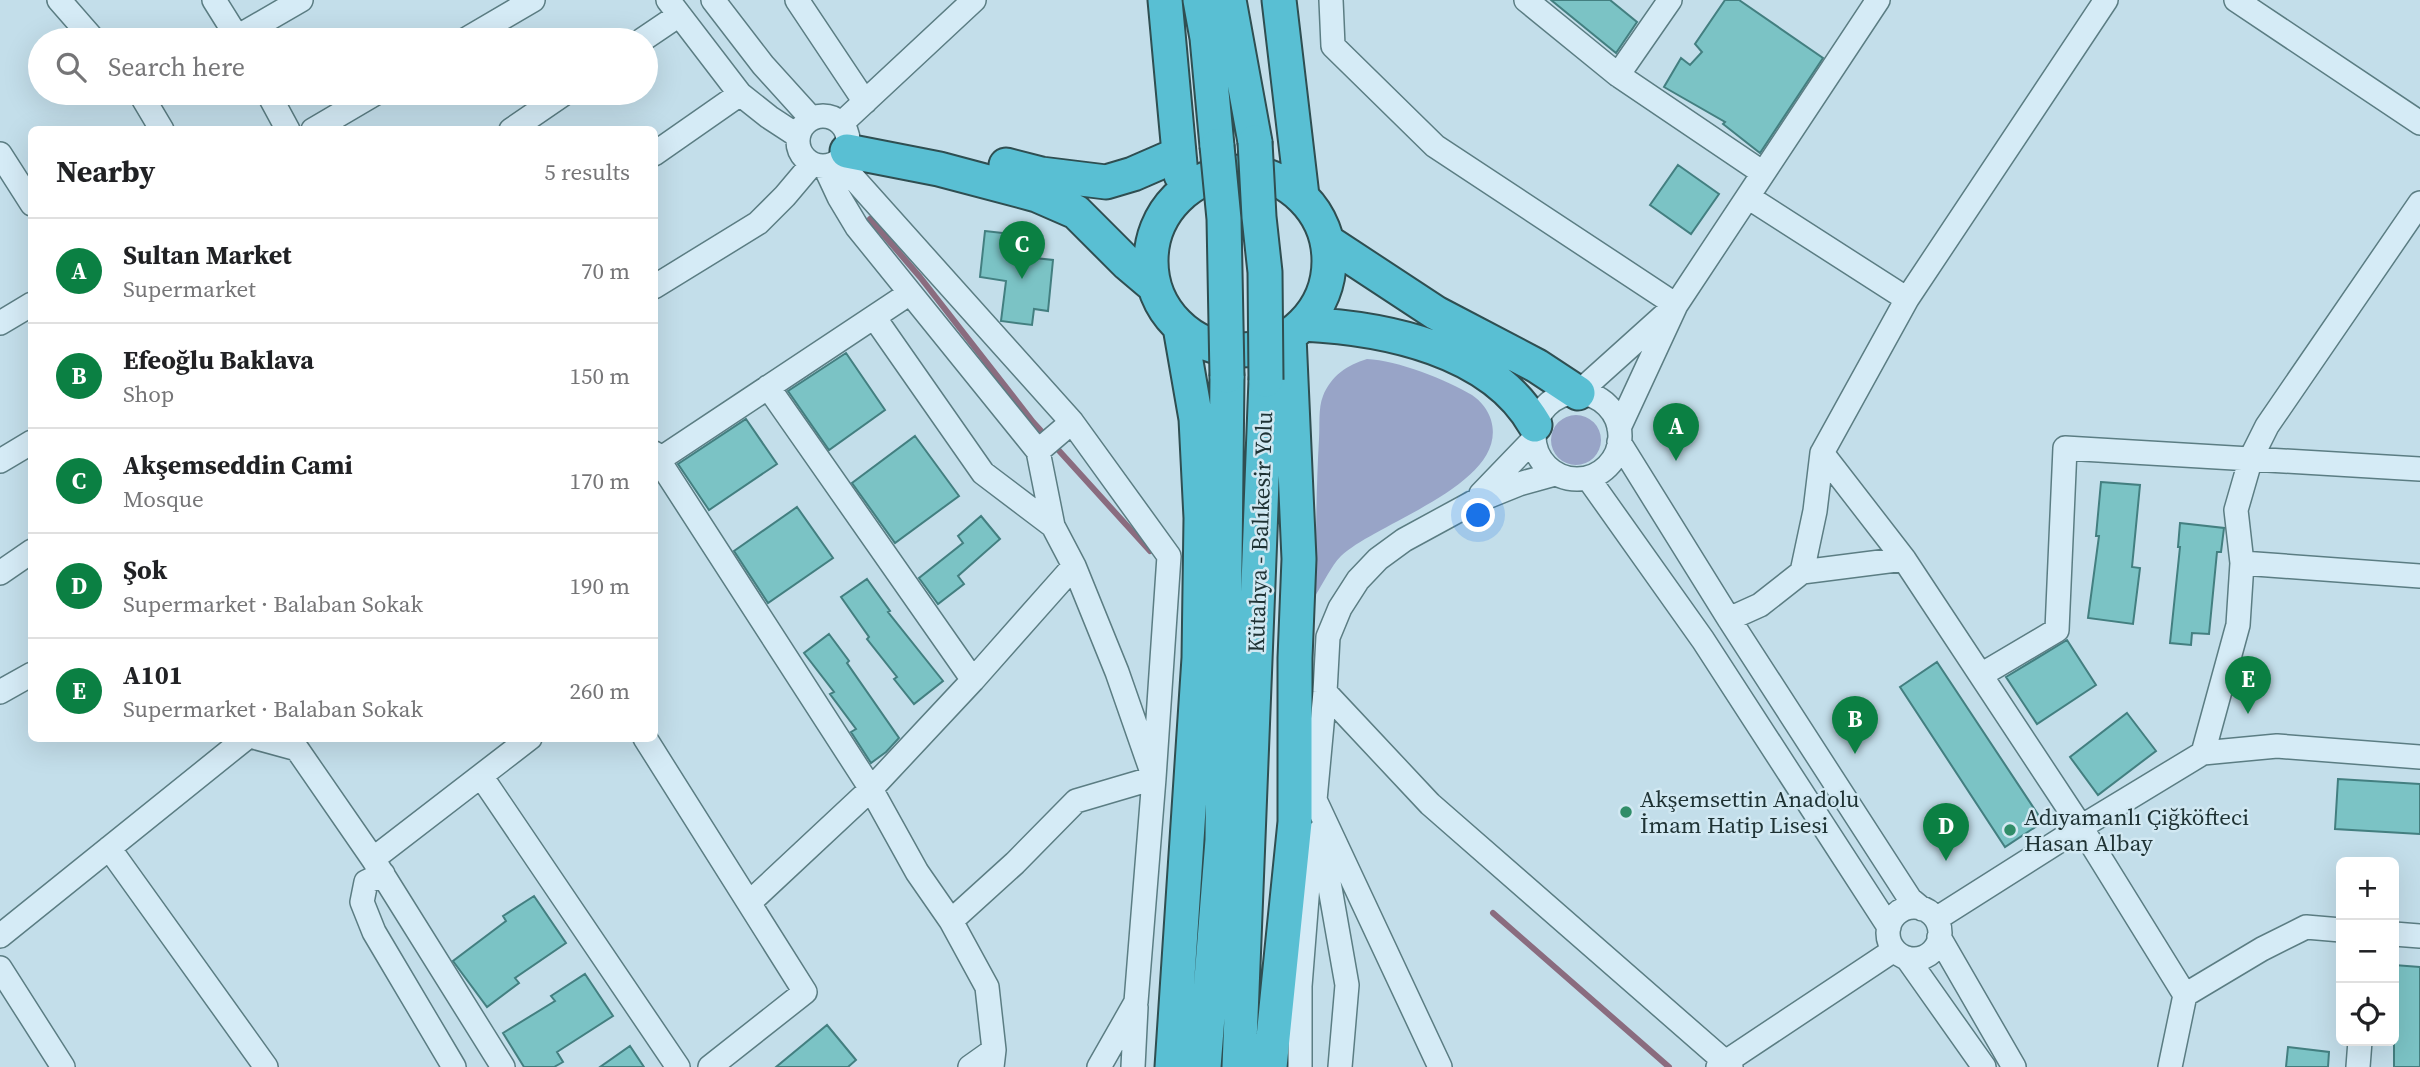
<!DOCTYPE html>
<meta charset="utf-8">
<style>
:root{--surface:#fff;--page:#f2f2f2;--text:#202124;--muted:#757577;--line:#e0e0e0;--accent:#0b8043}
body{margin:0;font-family:"Source Serif 4",serif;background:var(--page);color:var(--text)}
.controls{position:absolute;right:21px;bottom:21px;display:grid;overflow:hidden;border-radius:10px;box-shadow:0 7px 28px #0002}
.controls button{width:63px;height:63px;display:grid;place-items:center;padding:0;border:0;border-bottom:2px solid var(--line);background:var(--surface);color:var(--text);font:35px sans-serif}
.you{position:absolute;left:1479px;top:516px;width:24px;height:24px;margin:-18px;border:5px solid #fff;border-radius:50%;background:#1a73e8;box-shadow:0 0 0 10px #1a73e833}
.badge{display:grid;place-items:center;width:46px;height:46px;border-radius:50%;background:var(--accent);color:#fff;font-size:23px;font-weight:700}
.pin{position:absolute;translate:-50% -58px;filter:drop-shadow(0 2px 4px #0008)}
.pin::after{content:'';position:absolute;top:37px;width:24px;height:21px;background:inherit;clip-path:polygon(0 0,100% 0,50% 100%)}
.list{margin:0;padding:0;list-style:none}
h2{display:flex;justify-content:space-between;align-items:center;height:91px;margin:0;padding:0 28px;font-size:30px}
h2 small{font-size:23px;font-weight:400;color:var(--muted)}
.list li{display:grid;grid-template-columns:46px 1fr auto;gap:21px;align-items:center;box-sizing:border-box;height:105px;padding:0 28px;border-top:2px solid var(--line)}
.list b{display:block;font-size:26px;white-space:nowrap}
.list p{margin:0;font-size:23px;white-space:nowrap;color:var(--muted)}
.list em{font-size:23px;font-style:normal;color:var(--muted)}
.icon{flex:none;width:38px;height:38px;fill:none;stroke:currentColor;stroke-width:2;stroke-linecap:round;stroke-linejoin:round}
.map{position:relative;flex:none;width:2420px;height:1067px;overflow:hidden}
.search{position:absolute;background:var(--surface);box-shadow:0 7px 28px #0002;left:28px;top:28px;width:630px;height:77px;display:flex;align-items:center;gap:18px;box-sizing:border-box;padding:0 24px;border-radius:38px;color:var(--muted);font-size:26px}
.panel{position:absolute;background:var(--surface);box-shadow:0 7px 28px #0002;left:28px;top:126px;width:630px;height:616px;border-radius:10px}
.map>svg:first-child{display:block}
.green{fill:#98a4c7}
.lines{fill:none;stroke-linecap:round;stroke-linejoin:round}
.stream{stroke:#8a6c7f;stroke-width:6}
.building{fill:#7bc3c5;stroke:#437f80;stroke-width:2}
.minor-casing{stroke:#5b7d83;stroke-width:26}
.highway-casing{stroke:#2f4e51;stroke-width:37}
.minor{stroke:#d5ebf6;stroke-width:23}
.highway{stroke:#59bfd3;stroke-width:33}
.highway-bridge-casing{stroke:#2f4e51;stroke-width:37;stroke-linecap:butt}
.highway-bridge{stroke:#59bfd3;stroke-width:33}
.poi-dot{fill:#308d68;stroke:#d1e8f2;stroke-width:2.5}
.labels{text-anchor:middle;stroke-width:5;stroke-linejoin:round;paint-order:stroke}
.street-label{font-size:23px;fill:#1e3234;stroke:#d1e8f2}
.poi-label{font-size:23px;fill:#1e3234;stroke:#d1e8f2;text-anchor:start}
</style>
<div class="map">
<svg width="2420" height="1067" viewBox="0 0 2420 1067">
<rect width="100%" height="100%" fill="#c3deea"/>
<path class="green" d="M1367 359C1397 360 1447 380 1472 395 1481 401 1488 410 1491 420 1510 484 1377 522 1341 556 1331 566 1323 584 1315 596 1316 544 1316 491 1319 439 1320 426 1318 408 1323 396 1331 376 1347 365 1367 359Z
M1551 440a25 25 0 1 1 50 0a25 25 0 1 1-50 0Z"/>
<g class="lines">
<path class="stream" d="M870 219 920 277 1033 422 1150 551
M1493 913 1669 1067"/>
</g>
<path class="building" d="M1551 0H1610L1637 22 1616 53Z
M1725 0H1739L1823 58 1760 153 1723 124 1725 122 1664 87 1681 58 1690 65 1702 52 1695 44Z
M1678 165 1719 194 1691 234 1650 205Z
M985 231 1028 236 1026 257 1053 260 1048 311 1034 309 1032 325 1001 321 1006 281 980 277Z
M846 353 885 410 829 450 788 391Z
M746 419 777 464 709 510 678 464Z
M915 436 959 496 895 543 852 483Z
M2101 482 2140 485 2132 567 2140 568 2133 624 2088 618 2099 536H2096Z
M797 507 833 558 768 603 734 551Z
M981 516 1000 539 958 576 964 584 938 604 919 578 963 543 958 536Z
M2180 523 2224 528 2221 552H2217L2209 634 2192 633 2191 645 2170 643 2180 547H2178Z
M867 579 890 611 888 612 943 681 914 704 894 679 897 677 867 639 869 637 841 597Z
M829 634 849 661 847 663 899 738 886 752 871 763 851 732 856 729 830 694 834 692 804 653Z
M2067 640 2096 685 2037 724 2006 677Z
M1937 662 2043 822 2005 847 1900 687Z
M2127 713 2156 751 2098 795 2070 757Z
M2338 779 2420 784V834L2335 829Z
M534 896 566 943 515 978 519 983 487 1007 453 961 506 921 503 916Z
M2394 965 2420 967V1067H2394Z
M585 974 613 1016 557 1052 563 1062 554 1067H524L503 1033 555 1001 551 996Z
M827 1025 856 1060 848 1067H776Z
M630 1046 644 1067H600Z
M2288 1047 2329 1052 2328 1067H2286Z"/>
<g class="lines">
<g class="minor-casing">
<path id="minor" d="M59 0 94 40
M214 0 239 40
M668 0 740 94 769 117 798 136
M713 0 763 65 811 118
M797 0 865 102
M1331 0 1333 46 1435 146 1676 305
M1526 0 1618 75 1763 173
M2236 0 2420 123
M232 40 301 0
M465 40 533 0
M642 40 679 15
M1618 75 1670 0
M140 93 162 130
M268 93 288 130
M798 141a25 25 0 1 1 50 0a25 25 0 1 1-50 0Z
M842 123 974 0
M313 130 376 93
M511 130 565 93
M0 154 32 204
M654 154 740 94
M839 162 1072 422 1169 556 1154 778 1076 801 1015 863 951 921
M825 167 839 197 857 227 1038 451 1053 526 1074 566 1117 672 1154 778 1136 1002 1099 1067
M1748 197 1907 299
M654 287 758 223 785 196 812 164
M874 317 983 473 1053 526
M0 323 32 304
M768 387 973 680
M1578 393 1668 312
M1534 436a43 43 0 1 1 86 0a43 43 0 1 1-86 0Z
M1619 428 1676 305 1878 0
M1619 442 1729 619 1910 899 1922 909
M1038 451 1072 422
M654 453 871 789 917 872 951 921 987 987 994 1050 992 1067
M1822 453 1904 559 2081 827 2185 995 2170 1067
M0 461 32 442
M654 463 910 293
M1588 478 1703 640 1889 927
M1481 494 1534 439
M2242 563 2420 576
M1802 572 1815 511 1822 453 1907 299 2106 0
M0 573 32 551
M1729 619 1760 605 1802 572 1904 559
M1981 675 2057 630 2065 448 2420 469
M0 692 32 674
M1325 692 1430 804 1731 1067
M257 738 297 749 373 859 503 1067
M645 738 805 992 710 1067
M2203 753 2238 625 2242 563 2236 510 2251 458 2267 426 2420 203
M481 776 678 1067
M1320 831 1347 985 1340 1067
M109 848 266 1067
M373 859 530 738
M383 874 366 882 362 902 374 932 454 1067
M749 903 871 789 973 680 1074 566
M1888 933a26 26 0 1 1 52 0a26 26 0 1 1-52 0Z
M1936 919 2081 827 2203 753 2277 746 2420 757
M2394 934 2420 936
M0 936 246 738
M1939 937 2014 1067
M1907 958 1984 1067
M0 968 63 1067
M2185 995 2262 949 2306 927 2341 930
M970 1067 994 1050
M1133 1067 1136 1007
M1300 1067V986L1312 835
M1440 1067 1315 800 1325 692 1328 637 1340 608 1358 580 1378 559 1404 540 1472 503 1519 484 1555 474
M1718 1067 1894 950
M2358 1067 2360 1041"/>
</g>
<g class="highway-casing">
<path id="highway" d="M1165 0 1181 175
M1200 0 1207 38 1217 146
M1229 0 1255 142
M1279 0 1302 196
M847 151 939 169 1037 195 1076 212 1128 264 1154 286
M1006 165 1041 174 1106 182 1133 174 1179 154
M1151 261a89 89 0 1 1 178 0a89 89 0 1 1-178 0Z
M1328 242 1436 313 1537 366 1578 393
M1303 324C1384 328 1492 349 1535 425
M1172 1067 1199 658 1201 518 1196 419 1180 327
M1204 1067 1222 840 1227 376
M1239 1067 1266 380
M1270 1067 1295 822V658L1299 559 1289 336"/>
</g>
<use href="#minor" class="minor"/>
<use href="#highway" class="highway"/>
<g class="highway-bridge-casing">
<path id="highway-bridge" d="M1255 142 1259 217 1265 272 1266 380
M1217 146 1224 219 1227 376"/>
</g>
<use href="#highway-bridge" class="highway-bridge"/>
</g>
<g class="poi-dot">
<circle cx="1626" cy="812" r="7"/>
<circle cx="2010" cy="830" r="7"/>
</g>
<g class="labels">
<g class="street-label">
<text transform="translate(1260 532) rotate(-88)" y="8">Kütahya - Balıkesir Yolu</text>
</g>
<g class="poi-label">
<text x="1640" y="807">Akşemsettin Anadolu<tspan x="1640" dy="26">İmam Hatip Lisesi</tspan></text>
<text x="2024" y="825">Adıyamanlı Çiğköfteci<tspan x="2024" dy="26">Hasan Albay</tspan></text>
</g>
</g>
</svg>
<div class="controls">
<button>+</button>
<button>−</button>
<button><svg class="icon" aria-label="locate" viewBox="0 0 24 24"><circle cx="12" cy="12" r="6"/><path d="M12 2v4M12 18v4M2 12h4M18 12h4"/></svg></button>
</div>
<div class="you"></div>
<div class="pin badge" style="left:1676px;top:461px">A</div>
<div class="pin badge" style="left:1855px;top:754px">B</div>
<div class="pin badge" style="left:1022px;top:279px">C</div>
<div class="pin badge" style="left:1946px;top:861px">D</div>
<div class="pin badge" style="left:2248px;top:714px">E</div>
<div class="search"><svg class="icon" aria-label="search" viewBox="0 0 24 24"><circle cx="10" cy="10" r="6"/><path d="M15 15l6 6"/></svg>Search here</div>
<section class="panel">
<h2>Nearby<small>5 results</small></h2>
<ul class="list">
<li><span class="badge">A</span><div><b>Sultan Market</b><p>Supermarket</p></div><em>70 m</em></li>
<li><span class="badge">B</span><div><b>Efeoğlu Baklava</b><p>Shop</p></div><em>150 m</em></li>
<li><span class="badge">C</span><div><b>Akşemseddin Cami</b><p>Mosque</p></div><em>170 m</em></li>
<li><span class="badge">D</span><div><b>Şok</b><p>Supermarket · Balaban Sokak</p></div><em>190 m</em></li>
<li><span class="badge">E</span><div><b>A101</b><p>Supermarket · Balaban Sokak</p></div><em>260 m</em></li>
</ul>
</section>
</div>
